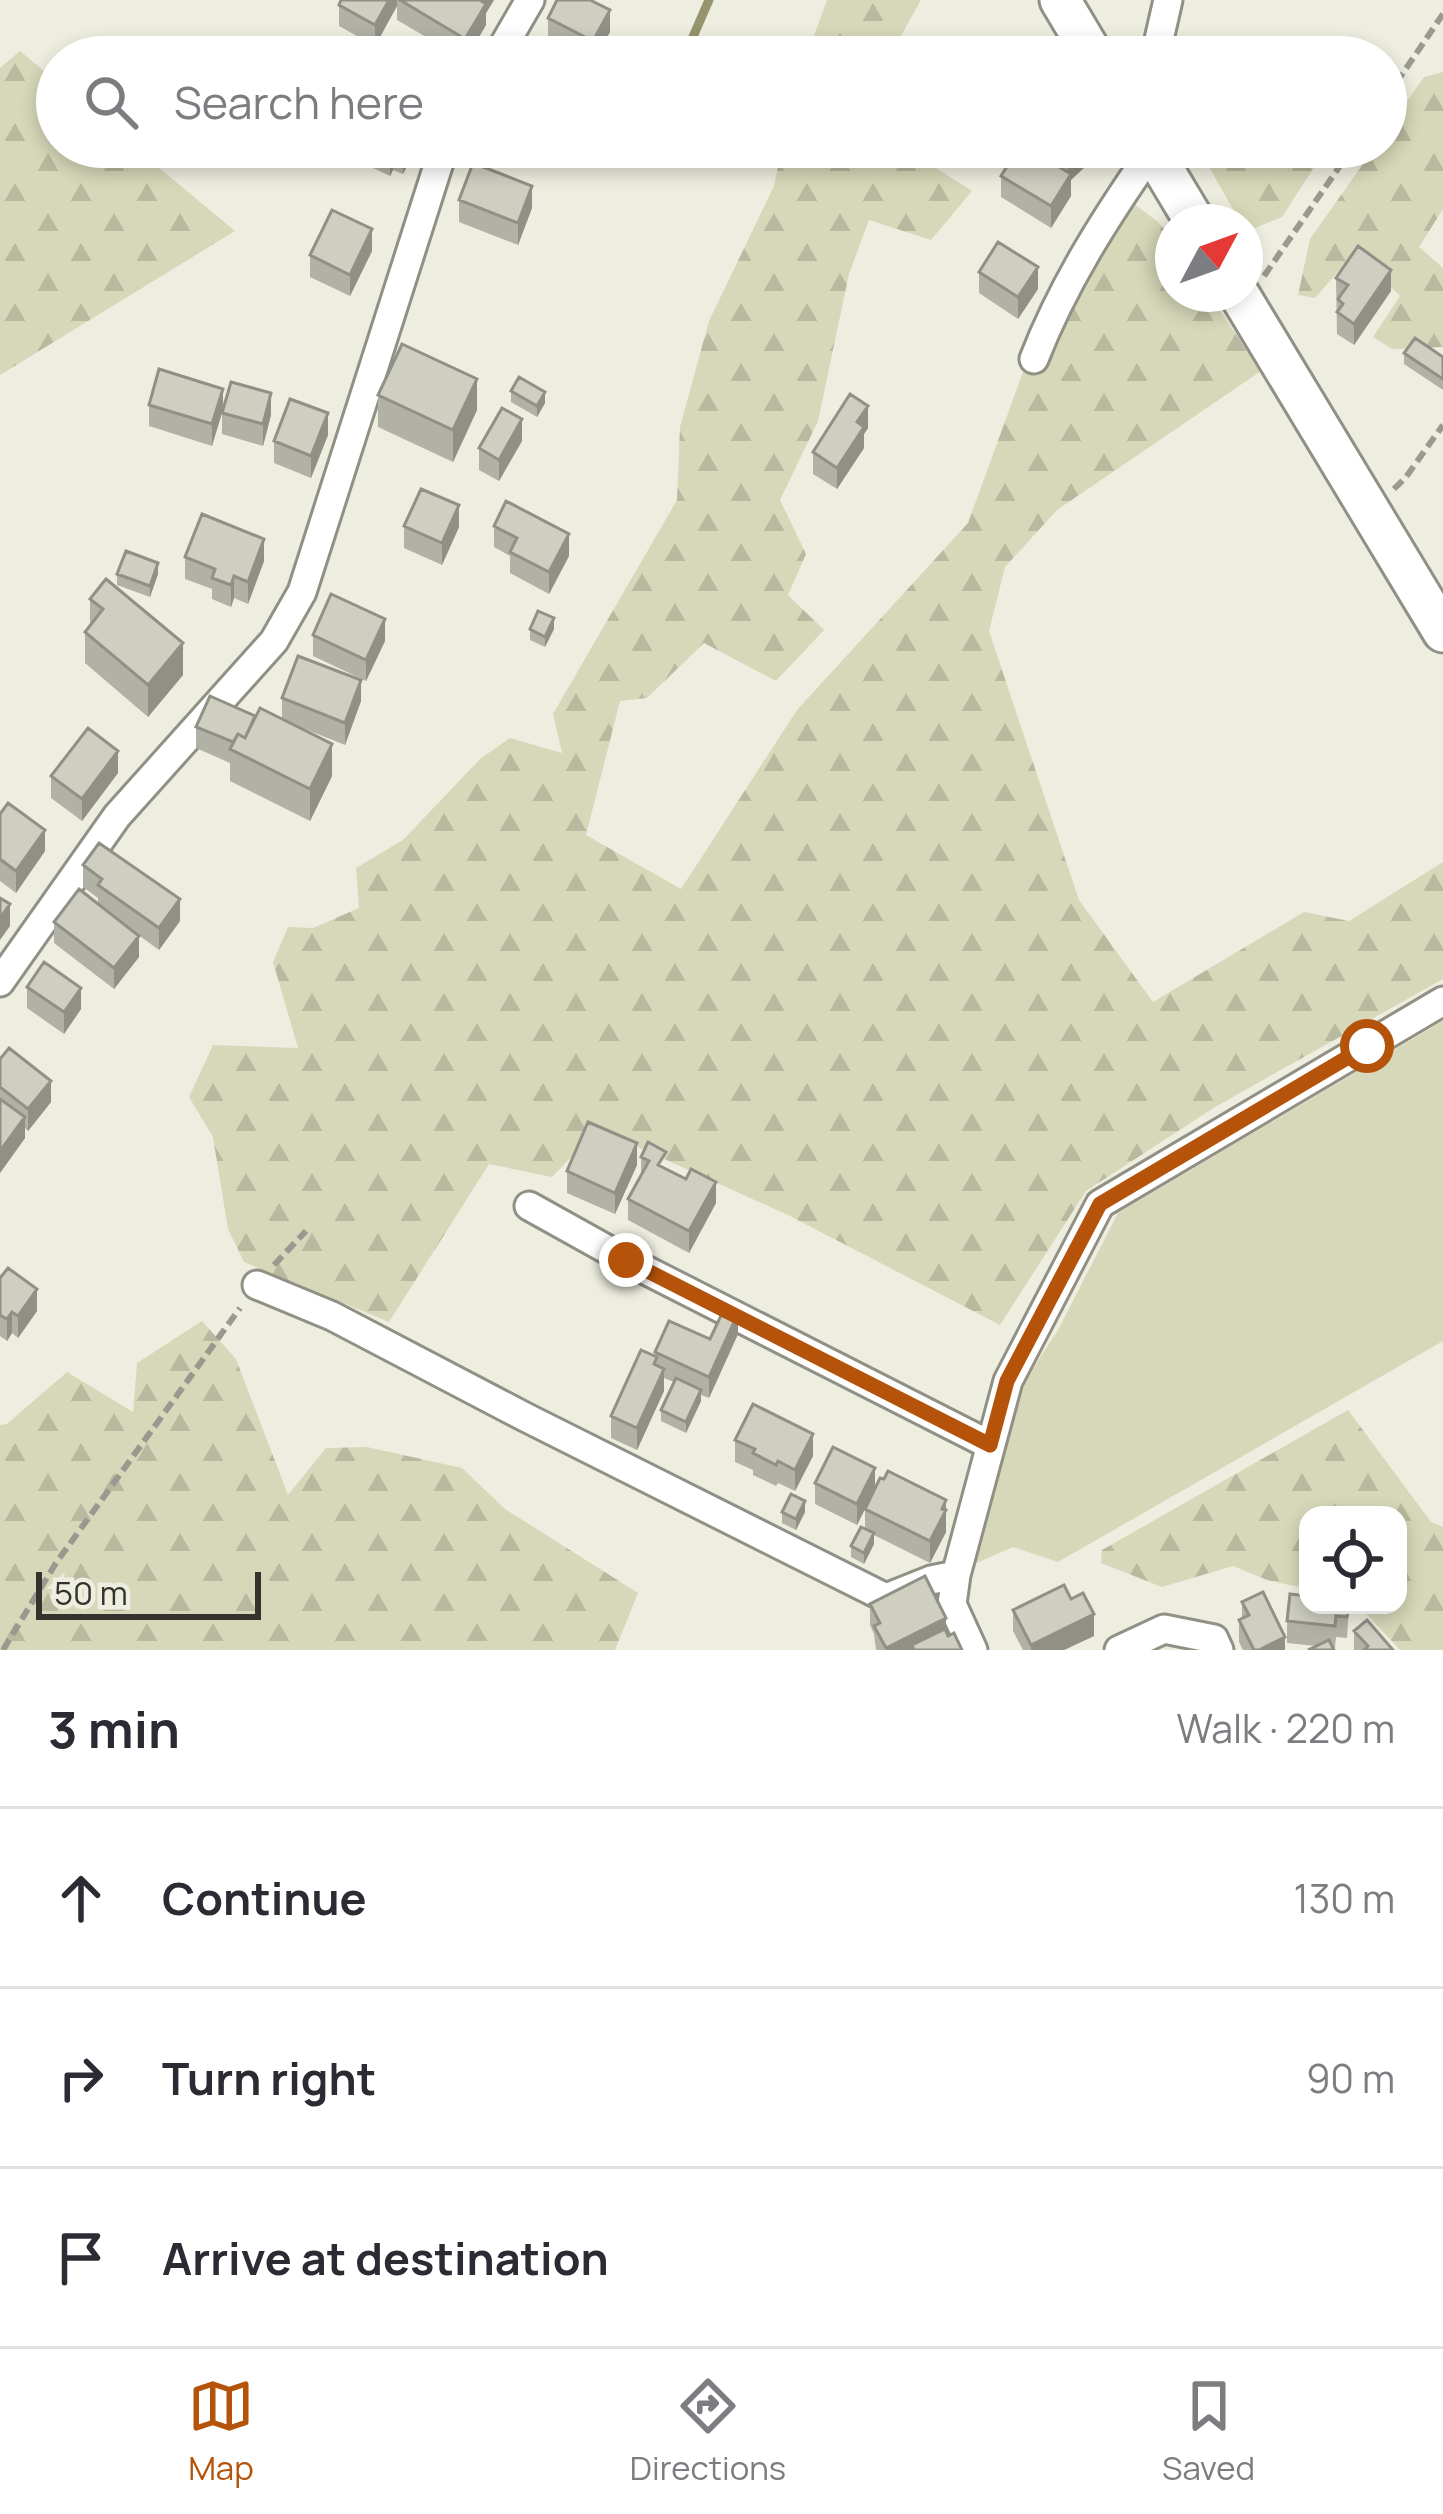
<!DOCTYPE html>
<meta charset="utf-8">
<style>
:root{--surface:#fff;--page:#f2f2f3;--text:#2b2b33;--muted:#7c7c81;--line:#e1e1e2;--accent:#b45309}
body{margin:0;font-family:Manrope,sans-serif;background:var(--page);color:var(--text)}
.controls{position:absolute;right:36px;bottom:36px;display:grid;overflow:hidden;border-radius:24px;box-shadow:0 6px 18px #0003}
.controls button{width:108px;height:108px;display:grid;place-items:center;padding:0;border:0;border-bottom:3px solid var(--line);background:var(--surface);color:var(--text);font:60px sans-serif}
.compass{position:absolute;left:1155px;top:204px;width:108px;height:108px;border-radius:50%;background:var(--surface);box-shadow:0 6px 18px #0003;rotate:49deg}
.scale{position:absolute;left:36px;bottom:30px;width:225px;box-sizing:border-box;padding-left:12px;border:6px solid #33332d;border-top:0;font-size:33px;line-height:42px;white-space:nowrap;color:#33332d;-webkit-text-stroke:9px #eeeee0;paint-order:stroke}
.stop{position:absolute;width:36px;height:36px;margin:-27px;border:9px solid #b45309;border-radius:50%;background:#fff}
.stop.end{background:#b45309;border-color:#fff;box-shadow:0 3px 12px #0008}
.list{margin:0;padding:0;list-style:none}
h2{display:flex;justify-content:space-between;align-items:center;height:156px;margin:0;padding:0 48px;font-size:51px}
h2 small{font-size:39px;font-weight:400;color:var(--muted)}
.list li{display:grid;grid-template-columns:78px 1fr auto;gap:36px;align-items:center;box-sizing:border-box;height:180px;padding:0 48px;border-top:3px solid var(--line)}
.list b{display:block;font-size:45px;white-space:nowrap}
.list em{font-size:39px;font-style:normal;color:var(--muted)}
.icon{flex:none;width:66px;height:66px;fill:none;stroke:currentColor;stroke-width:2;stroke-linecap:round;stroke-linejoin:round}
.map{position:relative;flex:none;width:1443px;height:1650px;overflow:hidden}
.search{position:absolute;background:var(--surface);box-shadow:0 6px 18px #0003;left:36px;right:36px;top:36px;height:132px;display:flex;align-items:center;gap:30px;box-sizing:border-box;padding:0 42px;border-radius:66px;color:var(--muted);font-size:45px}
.sheet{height:696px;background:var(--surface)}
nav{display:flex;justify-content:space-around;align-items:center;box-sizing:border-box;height:168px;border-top:3px solid var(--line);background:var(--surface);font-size:33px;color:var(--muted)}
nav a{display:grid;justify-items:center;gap:6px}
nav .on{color:var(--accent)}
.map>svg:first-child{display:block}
.grass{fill:#d7d7b9}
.forest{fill:url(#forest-firs)}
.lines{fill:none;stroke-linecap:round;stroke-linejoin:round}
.stream{stroke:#95946e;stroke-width:9}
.street-casing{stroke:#909084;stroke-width:33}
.secondary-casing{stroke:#909084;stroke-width:45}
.path{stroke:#99998f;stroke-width:6;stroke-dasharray:12 6;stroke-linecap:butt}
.street{stroke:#fff;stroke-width:27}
.secondary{stroke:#fff;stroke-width:39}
.wall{fill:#b1b1a6}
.shaded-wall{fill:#909087}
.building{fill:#cecec1;stroke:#909087;stroke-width:3}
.route{stroke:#b45309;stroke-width:15}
</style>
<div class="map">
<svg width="1443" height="1650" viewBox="0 0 1443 1650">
<defs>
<pattern id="forest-firs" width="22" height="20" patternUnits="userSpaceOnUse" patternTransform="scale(3)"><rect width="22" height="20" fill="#d7d7b9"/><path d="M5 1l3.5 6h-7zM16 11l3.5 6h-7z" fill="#b9b99f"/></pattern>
</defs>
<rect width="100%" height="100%" fill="#eeeee0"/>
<path class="grass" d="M1443 1021V1341L1058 1562 1013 1547 972 1565 1021 1387 1058 1330 1118 1213Z"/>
<path class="forest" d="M827 0H921L889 57H806Z
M20 51 57 82V147H134L235 231 0 375V68Z
M1443 72V209L1419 247 1443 268V347L1392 349 1373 337 1400 296 1355 252 1315 298 1298 295 1310 239 1375 147H1386V131L1424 77Z
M782 147H903L972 191 931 240 869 220 849 274 818 421 780 500 806 554 788 595 824 630 776 681 704 643 647 698 620 701 586 835 681 889 797 710 968 523 1042 320 1117 193C1174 232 1173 224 1173 294H1209L1261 371 1057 510 1005 567 989 631 1079 900 1153 1002 1304 912 1349 921 1443 862V979L1215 1107 1086 1191 1000 1325 788 1215 598 1129 552 1177 489 1164 389 1322 244 1262 228 1229 213 1137 189 1097 213 1045 298 1048 273 962 288 927 313 928 359 908 356 868 403 840 480 759 510 738 562 753 553 714 677 500 680 427 709 321 774 186Z
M1198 147H1327L1282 217 1255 228 1235 213Z
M202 1321 236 1359 288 1495 326 1448 367 1447 462 1468 505 1509 638 1593 615 1650H0V1425L7 1424 67 1372 133 1412 137 1363Z
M1348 1410 1431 1522 1443 1527V1650H1400L1358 1605H1398V1515H1308V1589L1267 1580 1233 1566 1162 1587 1101 1563 1102 1550Z"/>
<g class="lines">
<path class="stream" d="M680 57 689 46 709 0"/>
<g class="street-casing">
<path id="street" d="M497 57 530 0
M1155 57 1168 0
M1034 359C1063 284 1106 217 1152 151
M0 982 117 816 274 641 302 592 444 147
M529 1206 626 1260 990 1445
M257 1285 332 1316 525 1417 886 1598 931 1580 956 1575
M973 1650 952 1604 956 1575 1008 1381 1100 1204 1443 1001
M1119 1650 1164 1629 1214 1639 1219 1650"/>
</g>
<g class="secondary-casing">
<path id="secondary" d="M1060 0 1094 57
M1150 147 1195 222
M1239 294 1443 632"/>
</g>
<path class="path" d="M1386 98 1443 14
M1264 276 1353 147
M1394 489 1406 477 1443 425
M274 1265 306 1231
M3 1650 56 1563 240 1308"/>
<use href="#street" class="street"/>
<use href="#secondary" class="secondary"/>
</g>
<path class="wall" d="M341 0H494L486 13V25L467 57H460L397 20V6L375 46 339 26V5Z
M548 18 610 32 596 57H582L548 39Z
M349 147H417L403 174 393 170 390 176 371 167V159Z
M1034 147H1106L1071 180V196L1051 228 1001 197V176L1044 158Z
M459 200 532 208 518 245 459 222Z
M372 251 350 296 310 277V255Z
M979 272 1038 289 1018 319 979 293Z
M1336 278 1391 291 1354 345 1337 334Z
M1404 353 1443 357V390L1404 364Z
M223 389 212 446 149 426V405Z
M511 391 545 403 537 417 511 402Z
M378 395 477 410 453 462 378 427Z
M222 413 271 415 263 446 222 434Z
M868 428 864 434V448L837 489 813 474V452Z
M328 435 311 478 274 463V441Z
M522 441 499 481 479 470V448Z
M404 526 459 527 442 565 404 548Z
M494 526 569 556 549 594 510 573V556L494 547Z
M185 557 264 561 248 604 234 598 231 607 212 599V589L185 579Z
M117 574H158L150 597 117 585Z
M90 599 183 675 148 717 85 663V632L90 624Z
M530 629H554L545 647 530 640Z
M313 635 385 641 366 681 313 656Z
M282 698 361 701 345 745 290 723 332 776 310 821 230 781V763L196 748V727L255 716 282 719Z
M118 773 82 821 51 798V776Z
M0 814 45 851 16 893 0 881Z
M83 865 180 921 159 950 137 934 139 957 114 989 54 943V922L98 904V898L83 887Z
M27 987 81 1009 64 1034 27 1008Z
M0 1059 51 1102 28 1131 25 1128V1138L0 1173Z
M641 1157 666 1169 716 1203 689 1253 628 1220V1199L641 1176Z
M637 1165 615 1214 567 1193V1171Z
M0 1278 37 1311 18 1338 12 1333 7 1341 0 1336Z
M738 1334 709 1398 701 1395V1401L686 1433 661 1421V1410L674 1382 664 1378V1391L637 1450 611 1438V1416L655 1356V1352Z
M735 1440 813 1456 795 1491 778 1483 776 1486 753 1475V1470L735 1462Z
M815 1483 875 1489 946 1522V1532L930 1563 874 1535V1544L864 1564 851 1557V1546L865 1529V1509L857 1525 815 1504Z
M782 1512H805L796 1530 782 1523Z
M1242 1602 1285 1650H1243L1239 1642V1620L1242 1619Z
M870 1604 946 1633 962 1650H876L874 1634 870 1625Z
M1349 1605 1347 1638 1336 1637 1335 1648 1287 1643V1621Z
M1013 1610 1094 1636 1064 1650H1023L1013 1631Z
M1354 1631 1393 1650H1354Z"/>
<path class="shaded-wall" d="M389 0H397V6L375 46V25Z
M482 0H494L486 13V25L467 57H465V39L482 11Z
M610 10V32L596 57H593V41Z
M406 147H417L403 174V153Z
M1083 147H1106L1071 180V196L1051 228V206L1068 178V161Z
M393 148V170L390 176V154Z
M532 186V208L518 245V223Z
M372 229V251L350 296V275Z
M1038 267V289L1018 319V297Z
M1391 270V291L1354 345V324Z
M477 379V410L453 462V430Z
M223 389V410L212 446V424Z
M545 392V403L537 417V406Z
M271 393V415L263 446V424Z
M868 406V428L864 434V448L837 489V468L857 422Z
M328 413V435L311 478V456Z
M522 419V441L499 481V460Z
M459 505V527L442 565V543Z
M569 534V556L549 594V572Z
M264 539V561L248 604V582Z
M158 563V574L150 597V586Z
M234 576V598L231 607V585Z
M554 618V629L545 647V637Z
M385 619V641L366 681V660Z
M183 643V675L148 717V685Z
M361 680V701L345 745V723Z
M332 744V776L310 821V789Z
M118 751V773L82 821V799Z
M45 830V851L16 893V871Z
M180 899V921L159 950V928Z
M10 904V926L0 940V918Z
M139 936V957L114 989V968Z
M81 988V1009L64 1034V1012Z
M51 1081V1102L28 1131V1109Z
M25 1117V1138L0 1173V1151Z
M637 1143V1165L615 1214V1193Z
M716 1182V1203L689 1253V1231Z
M37 1289V1311L18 1338V1316Z
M12 1312V1333L7 1341V1319Z
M738 1313V1334L709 1398V1377Z
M664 1369V1391L637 1450V1428Z
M701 1390V1401L686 1433V1422Z
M813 1434V1456L795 1491V1470Z
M875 1468V1489L857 1525V1504Z
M946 1500V1532L930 1563V1541Z
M805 1501V1512L796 1530V1519Z
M874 1533V1544L864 1564V1553Z
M1094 1614V1636L1064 1650H1031V1645Z
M946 1618V1640L912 1645V1650H886V1648Z
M1285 1637V1650H1259Z"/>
<path class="building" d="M341 0H389L375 25 339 5Z
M400 0H480L486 4 465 39Z
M557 0H590L610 10 593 41 548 18Z
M375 147H406L403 153 393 148 390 154Z
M1019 147H1026L1071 174 1051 206 1001 176Z
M1054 147H1083L1068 161Z
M473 163 532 186 518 223 459 200Z
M332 210 372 229 350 275 310 255Z
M998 242 1038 267 1018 297 979 272Z
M1358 246 1391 270 1354 324 1337 312 1343 304 1338 299 1348 285 1336 278Z
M1415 338 1443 357V379L1404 353Z
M402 344 477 379 453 430 378 395Z
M159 369 223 389 212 424 149 405Z
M519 377 545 392 537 406 511 391Z
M231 382 271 393 263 424 222 413Z
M850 394 868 406 857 422 864 427 837 468 813 452Z
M290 399 328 413 311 456 274 441Z
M502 408 522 419 499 460 479 448Z
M421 489 459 505 442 543 404 526Z
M506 501 569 534 549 572 510 552 517 538 494 526Z
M202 514 264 539 248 582 234 576 231 585 212 578 215 569 185 557Z
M126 551 158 563 150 586 117 574Z
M106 579 183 643 148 685 85 632 103 609 90 599Z
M331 594 385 619 366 660 313 635Z
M538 611 554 618 545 637 530 629Z
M298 656 361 680 345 723 282 698Z
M210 696 255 716 245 738 238 734 233 742 196 727Z
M260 708 332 744 310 789 230 749 238 734 245 738Z
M88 728 118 751 82 799 51 776Z
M8 803 45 830 16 871 0 859V814Z
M99 843 180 899 159 928 98 885 102 879 83 865Z
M79 889 139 936 114 968 54 922Z
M0 898 10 904 0 918Z
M44 962 81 988 64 1012 27 987Z
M9 1048 51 1081 28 1109 0 1087V1059Z
M0 1099 25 1117 0 1151Z
M588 1122 637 1143 615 1193 567 1171Z
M648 1142 666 1152 658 1165 686 1179 691 1169 716 1182 689 1231 628 1199 649 1161 641 1157Z
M8 1268 37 1289 18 1316 12 1312 7 1319 0 1315V1278Z
M725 1307 738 1313 709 1377 655 1352 669 1321 710 1339Z
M641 1350 657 1357 654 1364 664 1369 637 1428 611 1416Z
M676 1378 701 1390 686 1422 661 1410Z
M753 1404 813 1434 795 1470 778 1461 776 1465 753 1453 755 1449 735 1440Z
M833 1447 875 1468 857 1504 815 1483Z
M888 1471 946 1500 942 1509 946 1510 930 1541 865 1509 880 1478 884 1479Z
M791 1494 805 1501 796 1519 782 1512Z
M861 1527 874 1533 864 1553 851 1546Z
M925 1576 946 1618 886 1648 874 1626 880 1623 870 1604Z
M1064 1585 1071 1599 1083 1593 1094 1614 1031 1645 1013 1610Z
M1263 1592 1285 1637 1259 1650H1254L1239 1620 1249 1615 1242 1602Z
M1290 1594 1308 1596V1605H1349L1347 1617 1336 1616 1335 1626 1287 1621Z
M1367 1620 1393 1650H1364L1368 1646 1354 1631Z
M945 1629 948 1636 954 1633 962 1650H914L912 1645Z
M1329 1640 1334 1650H1308Z"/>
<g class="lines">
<path class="route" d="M626 1260 990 1445 1007 1381 1100 1204 1367 1046"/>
</g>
</svg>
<div class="controls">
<button><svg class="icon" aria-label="locate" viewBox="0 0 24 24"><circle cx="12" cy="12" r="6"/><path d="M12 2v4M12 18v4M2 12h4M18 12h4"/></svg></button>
</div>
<svg class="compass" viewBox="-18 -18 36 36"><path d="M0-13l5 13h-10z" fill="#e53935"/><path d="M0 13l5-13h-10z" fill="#7c7c81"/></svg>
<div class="scale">50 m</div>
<div class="stop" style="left:1367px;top:1046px"></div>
<div class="stop end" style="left:626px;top:1260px"></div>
<div class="search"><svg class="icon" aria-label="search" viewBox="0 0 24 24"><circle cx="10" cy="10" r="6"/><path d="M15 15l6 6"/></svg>Search here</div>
</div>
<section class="sheet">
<h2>3 min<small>Walk · 220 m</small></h2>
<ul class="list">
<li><svg class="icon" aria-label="ahead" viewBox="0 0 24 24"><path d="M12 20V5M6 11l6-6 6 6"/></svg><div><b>Continue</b></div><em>130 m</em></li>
<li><svg class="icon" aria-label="right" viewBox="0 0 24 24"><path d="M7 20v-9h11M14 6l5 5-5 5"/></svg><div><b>Turn right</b></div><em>90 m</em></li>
<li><svg class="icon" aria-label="arrive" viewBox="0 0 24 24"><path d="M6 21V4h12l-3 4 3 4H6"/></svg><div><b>Arrive at destination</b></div></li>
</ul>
</section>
<nav>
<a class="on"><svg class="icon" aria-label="map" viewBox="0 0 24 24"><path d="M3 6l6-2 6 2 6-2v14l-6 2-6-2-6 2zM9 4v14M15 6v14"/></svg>Map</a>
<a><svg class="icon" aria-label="directions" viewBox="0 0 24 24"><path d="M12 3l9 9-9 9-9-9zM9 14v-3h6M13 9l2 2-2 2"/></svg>Directions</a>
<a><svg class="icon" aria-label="saved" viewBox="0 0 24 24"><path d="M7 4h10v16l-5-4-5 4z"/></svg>Saved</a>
</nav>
